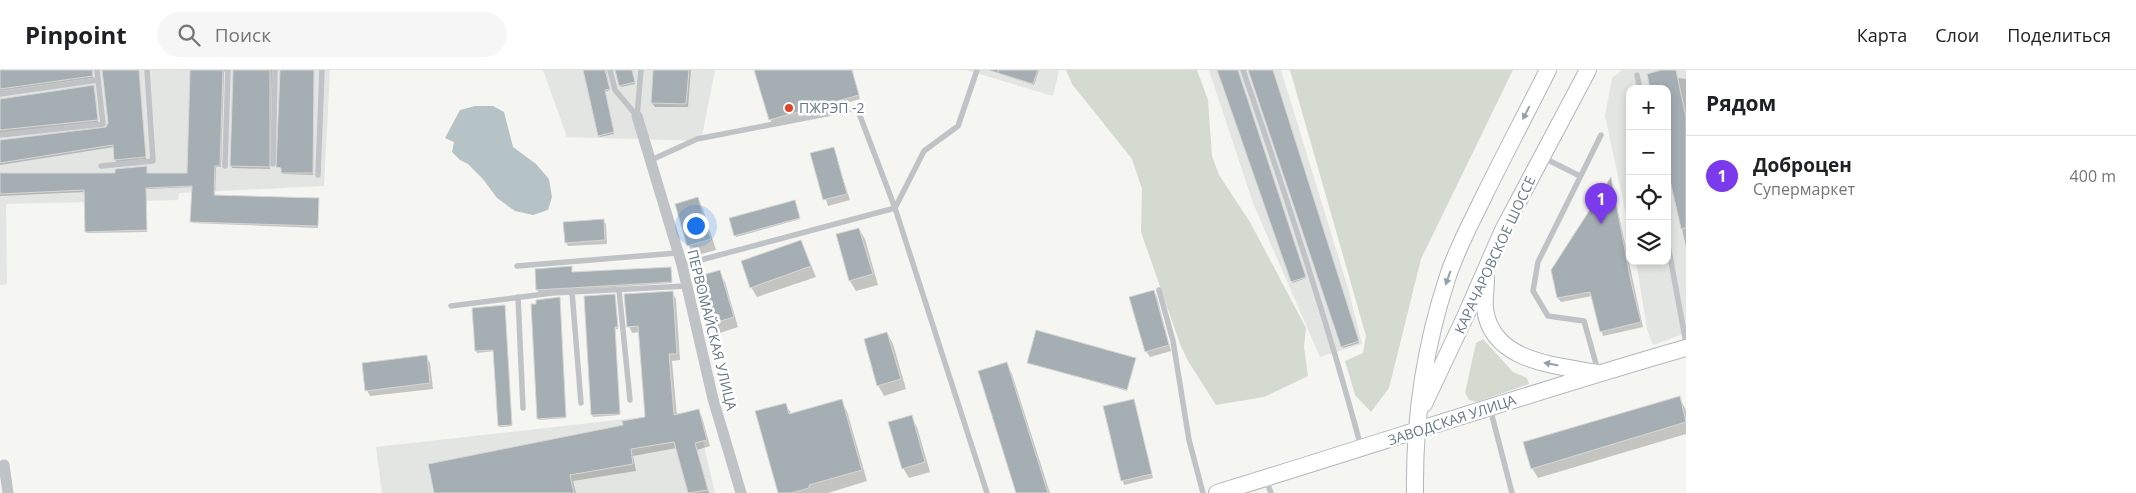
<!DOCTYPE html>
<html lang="ru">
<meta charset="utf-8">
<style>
:root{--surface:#fff;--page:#f6f6f6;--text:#202124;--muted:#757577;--line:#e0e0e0;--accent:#7c3aed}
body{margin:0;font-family:"Open Sans",sans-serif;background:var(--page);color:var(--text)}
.controls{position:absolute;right:15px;top:15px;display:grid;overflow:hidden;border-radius:10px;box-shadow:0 2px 8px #0003}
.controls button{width:45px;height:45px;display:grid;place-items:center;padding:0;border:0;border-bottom:1px solid var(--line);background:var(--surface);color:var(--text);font:25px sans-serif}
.you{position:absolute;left:695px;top:155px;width:18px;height:18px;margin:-12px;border:4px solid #fff;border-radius:50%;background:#1a73e8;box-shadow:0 0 0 8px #1a73e833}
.badge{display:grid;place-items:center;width:32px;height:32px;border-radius:50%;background:var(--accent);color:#fff;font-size:16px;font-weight:700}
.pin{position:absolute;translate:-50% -41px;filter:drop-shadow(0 1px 2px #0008)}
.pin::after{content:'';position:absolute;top:26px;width:18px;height:15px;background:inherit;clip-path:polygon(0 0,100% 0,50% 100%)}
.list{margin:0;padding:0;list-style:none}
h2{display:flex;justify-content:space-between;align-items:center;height:65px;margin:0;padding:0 20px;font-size:21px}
h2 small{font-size:16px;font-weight:400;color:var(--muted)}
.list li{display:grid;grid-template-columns:32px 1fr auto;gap:15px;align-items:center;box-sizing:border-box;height:80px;padding:0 20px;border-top:1px solid var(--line)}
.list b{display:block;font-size:19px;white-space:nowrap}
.list p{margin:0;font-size:16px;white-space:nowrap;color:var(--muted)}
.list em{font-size:16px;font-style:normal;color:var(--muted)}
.icon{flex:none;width:28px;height:28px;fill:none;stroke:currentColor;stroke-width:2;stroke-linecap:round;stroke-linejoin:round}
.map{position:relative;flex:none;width:1686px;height:423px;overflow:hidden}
header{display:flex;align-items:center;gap:30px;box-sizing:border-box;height:70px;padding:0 25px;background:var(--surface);border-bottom:1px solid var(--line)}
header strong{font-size:24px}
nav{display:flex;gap:28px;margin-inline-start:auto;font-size:18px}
.search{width:350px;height:45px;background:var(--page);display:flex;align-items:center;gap:12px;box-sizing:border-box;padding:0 18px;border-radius:28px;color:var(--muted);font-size:19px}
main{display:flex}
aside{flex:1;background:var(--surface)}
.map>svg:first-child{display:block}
.built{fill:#e3e5e3}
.green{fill:#d5dad1}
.water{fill:#b5c3c6}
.shadow{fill:#0003}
.building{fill:#a5afb3;stroke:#d7d7d5}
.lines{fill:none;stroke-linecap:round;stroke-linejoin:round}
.secondary-casing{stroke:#b1b7bb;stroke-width:18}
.lane{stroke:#bfc3c6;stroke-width:5.5}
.street{stroke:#bfc3c6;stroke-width:11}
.secondary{stroke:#fff;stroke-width:16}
.oneway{fill:#93a0a8}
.poi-dot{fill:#dd442a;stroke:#fff;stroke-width:2}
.labels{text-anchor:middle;stroke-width:5;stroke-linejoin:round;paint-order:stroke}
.poi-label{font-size:14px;fill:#657882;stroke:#fff;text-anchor:start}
.street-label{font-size:14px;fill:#657882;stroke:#fff}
</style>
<header>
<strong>Pinpoint</strong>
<div class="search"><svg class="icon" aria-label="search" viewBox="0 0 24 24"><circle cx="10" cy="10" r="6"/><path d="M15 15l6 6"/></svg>Поиск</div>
<nav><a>Карта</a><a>Слои</a><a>Поделиться</a></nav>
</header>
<main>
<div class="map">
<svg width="1686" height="423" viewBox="0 0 1686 423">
<rect width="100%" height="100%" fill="#f5f5f2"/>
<path class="built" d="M0 0H330L324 116 179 123 178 130 6 134 7 214 0 215Z
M543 0H715L701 71 567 67Z
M966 0H1059L1053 26Z
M1209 0H1281L1348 218 1362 274 1320 287 1253 133Z
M1622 0H1686V263L1653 275 1647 259 1636 191H1667V19H1630V163L1605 46 1612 8Z
M696 341 715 423H382L376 377Z"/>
<path class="green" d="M1066 0H1197L1208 30 1212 86 1219 105 1250 152 1306 258 1304 277 1308 306 1264 327 1216 335 1188 291 1180 274 1141 162 1142 119 1132 89 1072 14Z
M1290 0H1513L1421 189 1389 318 1371 342 1355 325 1345 291 1363 283 1366 266Z
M1483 269 1513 302 1527 308 1529 314 1477 332 1469 330 1465 323 1476 273Z"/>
<path class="water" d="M475 36H493L504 42 513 77 536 94 549 109 552 127 548 140 533 145 515 141 497 128 483 109 468 94 460 90 452 82 454 72 445 68 460 40Z"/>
<path class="shadow" d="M0 0H93V8L0 21Z
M103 0H139L146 89 116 92 114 77 0 95V71L104 60 109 56Z
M192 0H226L224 2 221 97H216L215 126 318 130V158L193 153V117L146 119 147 162 87 163 85 122 0 126V105H116L146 98 148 105H188Z
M234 0H272L270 99 232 98 231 96Z
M280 0H314L313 105 283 104 282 99 277 97Z
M585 0H606L610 20 605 22 614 64 600 67 599 65Z
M616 0H631L635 14 621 17Z
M654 0H691L688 37H655L652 33Z
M755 0H852L860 29 772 54Z
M989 0H1039L1034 15Z
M1218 0H1239V4L1306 208 1293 213 1292 211Z
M1249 0H1272L1359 273 1343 278 1342 276Z
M1666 0H1675L1677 8 1686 9V177L1667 91Z
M93 17 98 52 0 63V30Z
M833 78 850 130 828 136 811 84Z
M1611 109 1643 257 1603 266 1592 226 1561 232 1558 228Z
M697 129 703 139 716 180 694 186 689 176 677 135Z
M795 133 800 149 736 167 735 165Z
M603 151 606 154 607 174 568 176 566 172Z
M859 159 865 169 878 215 856 221 850 211 837 165Z
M801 171 816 207 757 227 751 217Z
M571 198 572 203 671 198 672 213 538 222 536 200Z
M719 202 725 212 738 257 717 264 711 254Z
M1154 221 1157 227 1171 281 1150 287 1146 281Z
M672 223 676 229 680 290 672 291 677 346 698 340 702 347 710 376 697 380 709 423H689L677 378 633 386 636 401 573 411 576 423H436L646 348 640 262 632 263 629 256Z
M585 227H615L618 259H615L620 345 593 347 592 345Z
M560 230 566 348 539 350 538 348Z
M504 237 512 356 500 357 495 281 477 283 476 281 474 239Z
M887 263 893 274 906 319 884 326 878 315Z
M426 287 430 293 433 319 370 326 367 320Z
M1135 289 1127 321 1028 293Z
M1007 294 1012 304 1050 423H1018Z
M1679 327 1686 340V364L1538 408 1532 398Z
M1133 330 1153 408 1124 415 1105 337Z
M841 331 847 341 867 411 828 423H779L786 335 792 345Z
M911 347 917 357 930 402 909 408 903 398Z"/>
<path class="building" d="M0 0H92L93 6 0 19Z
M102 0H139L146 87 114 90 113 75 0 93V70L106 57 108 53Z
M190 0H223L220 96H215L214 125 319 128 318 156 190 152 192 116 146 118 147 160 85 162 84 120 0 124V103H115V99L147 96V103H187Z
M233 0H270V97L230 96Z
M280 0H314L313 103H281V98L276 97Z
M583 0H605L610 19 605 20 614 62 598 66Z
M615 0H632L635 12 619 16Z
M653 0H689L686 34 651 33Z
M754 0H852L859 25 769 50Z
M999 0H1038L1033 14 998 3Z
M1217 0H1238L1306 207 1291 212Z
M1248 0H1273L1359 271 1341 277Z
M1661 0H1676L1686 47V158L1681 159 1667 97V19H1650L1647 4Z
M94 15 98 50 0 60V29Z
M834 77 847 124 823 130 810 83Z
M1611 107 1631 212 1641 252 1600 262 1590 222 1557 228 1551 200Z
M698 127 711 169 687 176 675 134Z
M795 130 800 148 734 166 729 148Z
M604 149 605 170 565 173 563 152Z
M859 158 873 204 849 211 836 164Z
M801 170 811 196 750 218 741 191Z
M572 196V202L671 197 672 212 536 220 535 199Z
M720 200 734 247 710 254 696 207Z
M1154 220 1169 275 1145 282 1129 227Z
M673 221 677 284H669L674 345 699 339 707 370 695 373 708 420 688 423 674 372 631 379 633 394 570 405 574 423H434L428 394 623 355 622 351 645 347 638 256 627 257 624 224Z
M615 224 618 257H615L620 344 591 345 584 226Z
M560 227 566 347 537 349 531 234H536V230Z
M505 235 512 355 498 356 493 280 475 281 472 238Z
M1036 260 1136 288 1127 320 1027 293Z
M887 262 901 309 877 316 864 269Z
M427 285 430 313 365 321 362 293Z
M1007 292 1048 423H1016L978 301Z
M1680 326 1686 352 1531 399 1523 372Z
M842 329 862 400 809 415V418L791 423H778L755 341 786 333 789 344Z
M1134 329 1152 404 1121 411 1103 336Z
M912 345 925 392 902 399 888 352Z"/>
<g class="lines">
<g class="secondary-casing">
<path id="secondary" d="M1486 208C1486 218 1484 229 1485 239 1492 292 1555 295 1597 303
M1424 334 1465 247 1503 160 1588 0
M1217 423C1374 375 1529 323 1686 278
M1415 423C1414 350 1424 279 1447 209 1456 180 1471 153 1484 126 1505 83 1527 42 1548 0"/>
</g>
<path class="lane" d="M610 0 615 20 637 46
M1243 0C1286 125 1327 250 1361 377
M1637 5 1640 19
M0 24 98 10
M637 46 641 0
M0 65 103 54 97 0
M1544 88 1580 106
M649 91 697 69 857 38 895 138
M273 94 275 0
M101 96 153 91 147 0
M225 96 228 0
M318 105 322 0
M895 138 924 81 958 56 977 0
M1667 170 1686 273
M682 195 895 138 987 423
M517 196 677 183
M619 220 630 330
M1159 220 1173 271 1189 370 1203 423
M572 222 581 333
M518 227 523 338
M451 236 552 223 686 216
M1598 301 1584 251 1548 246 1533 221 1538 192 1601 65
M1490 338 1512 423
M1266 410 1271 423"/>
<path class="street" d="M637 46 682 195 713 329 741 423
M4 395 8 423"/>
<use href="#secondary" class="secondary"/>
</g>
<defs><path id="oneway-solid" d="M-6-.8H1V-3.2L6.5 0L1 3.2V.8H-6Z" transform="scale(1.25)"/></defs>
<g class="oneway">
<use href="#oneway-solid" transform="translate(1526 43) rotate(117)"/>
<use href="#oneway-solid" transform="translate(1448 208) rotate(110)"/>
<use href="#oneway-solid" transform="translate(1551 294) rotate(-169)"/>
</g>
<circle class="poi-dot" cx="789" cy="38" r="5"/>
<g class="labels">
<g class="poi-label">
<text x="799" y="43">ПЖРЭП -2</text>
</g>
<g class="street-label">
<text transform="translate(1495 185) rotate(-65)" y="5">КАРАЧАРОВСКОЕ ШОССЕ</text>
<text transform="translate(712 260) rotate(76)" y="5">ПЕРВОМАЙСКАЯ УЛИЦА</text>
<text transform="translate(1452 350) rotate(-18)" y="5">ЗАВОДСКАЯ УЛИЦА</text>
</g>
</g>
</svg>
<div class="controls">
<button>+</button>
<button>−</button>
<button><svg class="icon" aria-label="locate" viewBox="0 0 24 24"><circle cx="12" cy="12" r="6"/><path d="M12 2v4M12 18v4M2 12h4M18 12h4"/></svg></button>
<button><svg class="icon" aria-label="layers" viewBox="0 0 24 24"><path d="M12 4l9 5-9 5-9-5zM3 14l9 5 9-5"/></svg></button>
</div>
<div class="you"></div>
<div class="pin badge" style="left:1601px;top:154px">1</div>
</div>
<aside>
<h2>Рядом<small></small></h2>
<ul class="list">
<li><span class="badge">1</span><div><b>Доброцен</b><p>Супермаркет</p></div><em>400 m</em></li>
</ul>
</aside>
</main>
